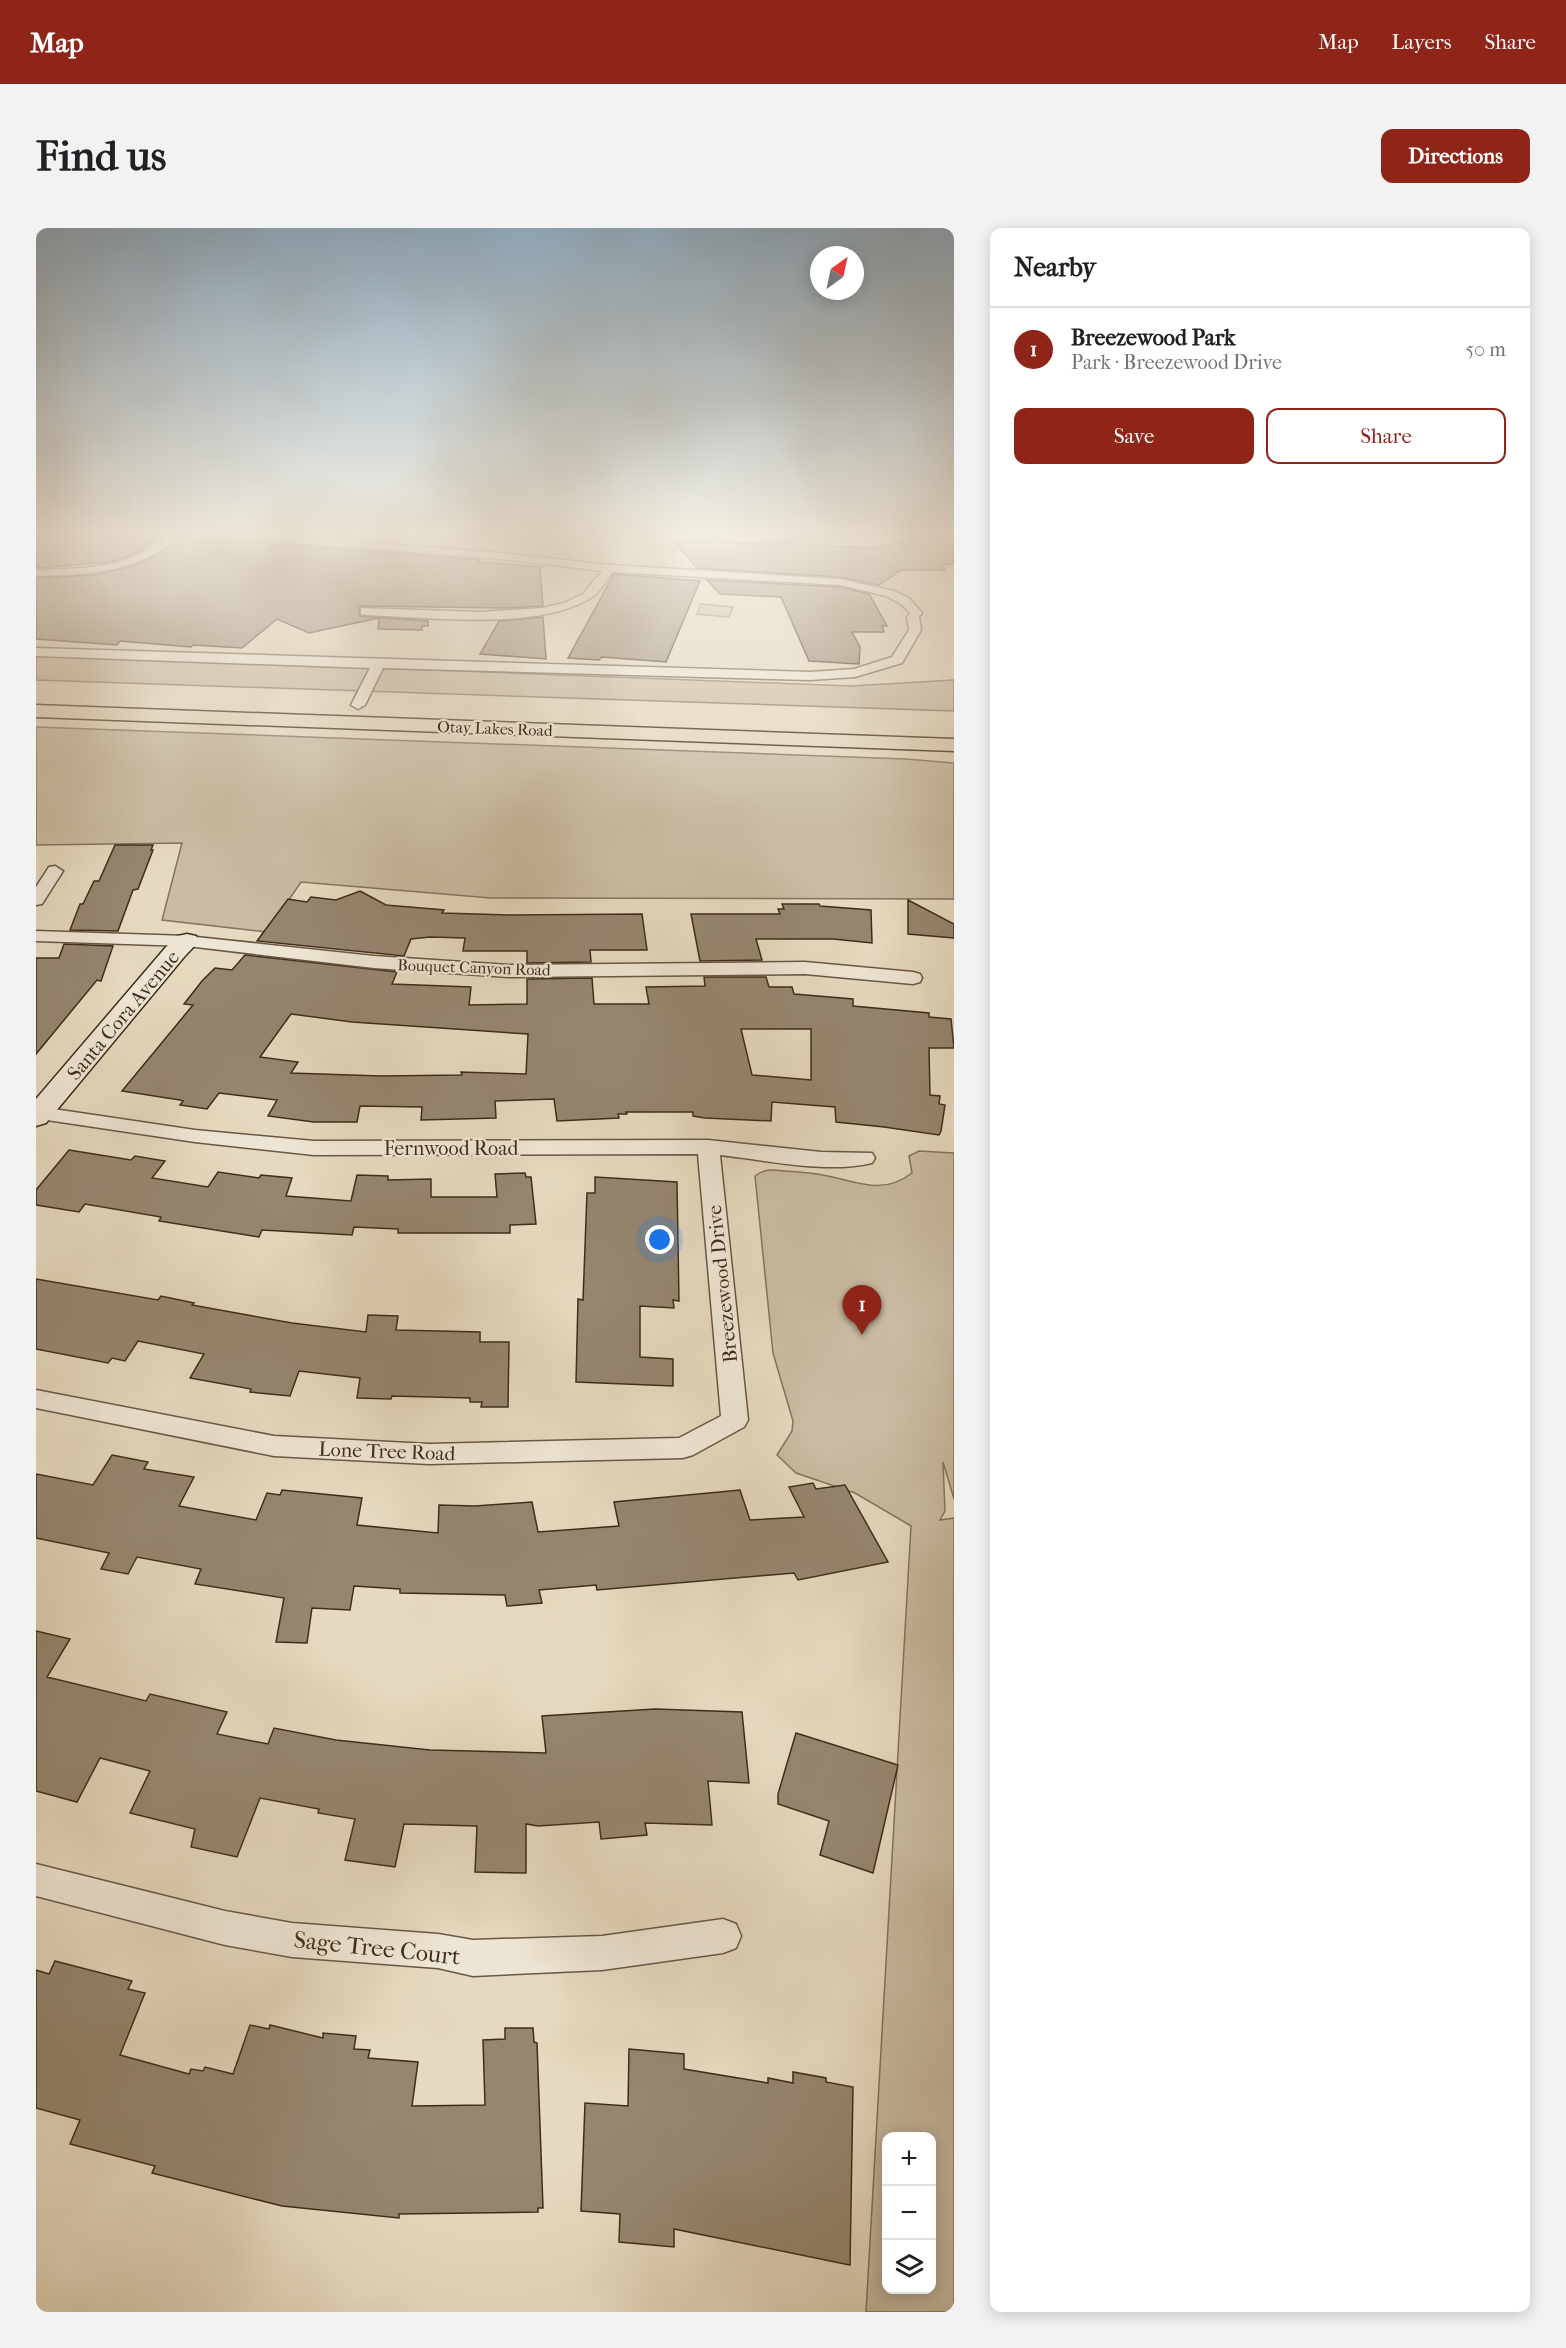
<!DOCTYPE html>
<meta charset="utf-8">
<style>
:root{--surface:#fff;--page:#f2f2f2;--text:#202124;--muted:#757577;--line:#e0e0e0;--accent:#8f2418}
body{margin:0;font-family:"IM FELL French Canon",serif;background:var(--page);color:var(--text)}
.controls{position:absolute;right:18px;bottom:18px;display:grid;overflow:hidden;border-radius:12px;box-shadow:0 3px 15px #0003}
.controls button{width:54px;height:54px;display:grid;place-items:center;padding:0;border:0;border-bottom:2px solid var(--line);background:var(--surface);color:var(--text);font:30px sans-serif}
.compass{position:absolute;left:774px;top:18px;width:54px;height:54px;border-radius:50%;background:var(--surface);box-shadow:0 3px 15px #0003;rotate:33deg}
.you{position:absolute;left:624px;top:1012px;width:21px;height:21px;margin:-15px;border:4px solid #fff;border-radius:50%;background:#1a73e8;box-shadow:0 0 0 9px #1a73e833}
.badge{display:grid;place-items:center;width:39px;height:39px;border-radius:50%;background:var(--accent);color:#fff;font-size:20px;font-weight:700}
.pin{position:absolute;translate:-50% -50px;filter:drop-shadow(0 2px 3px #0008)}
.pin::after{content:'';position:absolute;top:32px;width:21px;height:18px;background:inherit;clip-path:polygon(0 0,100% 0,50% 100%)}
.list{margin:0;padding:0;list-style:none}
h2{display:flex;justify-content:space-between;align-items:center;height:78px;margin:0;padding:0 24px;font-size:26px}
h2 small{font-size:20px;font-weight:400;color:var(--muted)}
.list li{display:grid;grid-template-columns:39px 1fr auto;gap:18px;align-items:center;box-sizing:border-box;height:84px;padding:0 24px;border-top:2px solid var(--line)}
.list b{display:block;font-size:22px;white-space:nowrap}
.list p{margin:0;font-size:20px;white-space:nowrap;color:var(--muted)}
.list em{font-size:20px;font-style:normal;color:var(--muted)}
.actions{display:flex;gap:12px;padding:18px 24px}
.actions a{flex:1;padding:14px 0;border:2px solid var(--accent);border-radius:12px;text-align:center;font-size:21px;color:var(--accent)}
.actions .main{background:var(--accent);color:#fff}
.icon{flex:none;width:33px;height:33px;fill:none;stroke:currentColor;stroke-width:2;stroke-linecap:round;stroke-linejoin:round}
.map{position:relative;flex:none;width:918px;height:2084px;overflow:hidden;border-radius:12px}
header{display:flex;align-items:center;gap:36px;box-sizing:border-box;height:84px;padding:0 30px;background:var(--accent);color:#fff}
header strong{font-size:28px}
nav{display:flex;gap:33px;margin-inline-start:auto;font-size:21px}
.intro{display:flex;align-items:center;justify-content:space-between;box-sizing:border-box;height:144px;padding:0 36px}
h1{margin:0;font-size:42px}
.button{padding:15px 27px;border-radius:12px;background:var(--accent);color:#fff;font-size:21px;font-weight:700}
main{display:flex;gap:36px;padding:0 36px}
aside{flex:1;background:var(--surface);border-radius:12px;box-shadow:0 3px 15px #0003}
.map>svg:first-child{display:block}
.green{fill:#c9bca3;stroke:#84745f;stroke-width:1.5;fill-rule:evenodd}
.building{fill:#958670;stroke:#3e2d1b;stroke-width:1.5;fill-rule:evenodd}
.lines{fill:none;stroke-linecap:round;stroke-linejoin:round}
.street-casing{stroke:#685844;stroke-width:3}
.secondary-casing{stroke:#3e2d1b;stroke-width:3}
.primary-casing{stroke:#3e2d1b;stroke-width:3}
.street{fill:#eee6d5;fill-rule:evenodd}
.secondary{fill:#eee6d5;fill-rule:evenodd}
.primary{fill:#e5d9bf;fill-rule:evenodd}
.labels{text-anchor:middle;stroke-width:4.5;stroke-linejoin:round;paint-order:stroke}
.far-street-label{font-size:16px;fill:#3e2d1b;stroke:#eee6d5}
.street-label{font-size:20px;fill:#3e2d1b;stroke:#eee6d5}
.near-street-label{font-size:24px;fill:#3e2d1b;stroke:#eee6d5}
</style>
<header>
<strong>Map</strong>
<nav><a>Map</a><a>Layers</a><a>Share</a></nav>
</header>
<div class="intro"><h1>Find us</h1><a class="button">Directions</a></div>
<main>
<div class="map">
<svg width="918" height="2084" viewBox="0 0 918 2084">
<rect width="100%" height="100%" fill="#e5d9bf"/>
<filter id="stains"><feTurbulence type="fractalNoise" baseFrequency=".00333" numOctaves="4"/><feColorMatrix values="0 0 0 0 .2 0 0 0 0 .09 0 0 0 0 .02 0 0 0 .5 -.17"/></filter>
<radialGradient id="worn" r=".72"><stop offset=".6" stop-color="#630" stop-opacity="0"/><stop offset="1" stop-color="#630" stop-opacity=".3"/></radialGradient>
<path class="green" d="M665 376 697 379 693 389 661 386Z
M0 427 815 458 918 452V483L0 452Z
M0 499 870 531 918 535V671L455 670 265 654 231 704 126 692 146 615 0 617Z
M883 923 918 925V1271L907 1234 909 1283 904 1292 918 1290V2084H830L875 1298 819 1265 760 1245 741 1227 756 1203 757 1193 737 1125 719 948C729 940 738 942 750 943 764 944 778 945 792 948 824 955 847 967 876 945L873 928ZM850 1908H896V2062H850Z"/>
<path class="building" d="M0 306H105L126 308 96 327 73 334 0 340Z
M632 306 679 307 687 314 733 316 751 313 757 306H801L792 318 841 320 896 306 918 313V336L907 337 909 342H865L843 357 804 349 661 340Z
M145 309 444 332 442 334 506 339 504 342 507 378 471 380 325 378 323 380 324 388 392 393V398H386V402L342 401 343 390 273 405 241 391 206 420 157 417 155 419 84 413 81 417 0 411V350L59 347 97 338 115 330Z
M578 346 664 353 630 434 566 429 563 432 532 430Z
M671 352 804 359 833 366 851 398H846L848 404H816L824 419 823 436 773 433 745 369 684 366Z
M507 389 510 431 444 426 463 393Z
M79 617H117L115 622H117L102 661 97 662 82 703 34 702 44 676H47L58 653H63Z
M324 663 350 677 408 682 406 685 474 687 606 686 611 722H554L555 734 491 735V723H427L429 710 394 709 375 711 368 728 221 713 252 671 271 674 275 669 300 672Z
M872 672 918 696V710L872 706Z
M746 676H783L784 678 835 682 836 715 797 711H720L726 732 664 733 655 686H744L742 681H748Z
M28 716 77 718 65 753 61 752 0 826V730H23Z
M209 727 361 744 356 756 435 759 433 777 491 776V751L556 750 558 776H613L610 759 669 758 668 749H730L733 759H756L758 766 817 771V778L893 785V789L915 791 918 820H893L894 867 904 868 903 876 909 877 905 903 903 907 848 899 800 894 799 879 736 874 735 893 669 890 657 888V884H590L591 886H582L583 890 521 893 518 871 459 873 460 890 385 892 386 879 324 878 321 894H278L232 888 241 872 183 865 171 881 144 877 147 873 144 872 86 863 157 777 148 776 166 753 179 740 196 742ZM255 786 316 794 492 806 490 846 425 844 426 847 345 848 255 845 262 834 224 829ZM705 801H775V852L716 847Z
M33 922 95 932 99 928 129 933 116 950 172 959 182 944 223 950 225 947 256 950 250 968 315 973 321 947 352 948V952L395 951V969H461L459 946 489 945 490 949H495L500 996 474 997V1005H362V1001L318 999 316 1007 226 1002 223 1009 123 993 125 989 49 976 43 984 0 977V962Z
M559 949 641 954 643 1073 637 1072 638 1080 604 1078V1129L637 1131V1158L540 1154 542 1071 547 1072 551 965H559Z
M0 1051 122 1072 125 1068 158 1075 156 1077 256 1095 330 1104 332 1087 362 1088 360 1102 444 1104V1114H473L472 1179H445L446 1174H434V1170L356 1168 355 1171 321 1170 324 1150 263 1143 254 1168 214 1164 215 1161 154 1150 168 1126 102 1113 89 1133 76 1130 72 1135 0 1121Z
M76 1227 112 1234 108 1241 158 1249 143 1278 220 1292 231 1265 244 1267 246 1262 326 1270 321 1297 402 1305 403 1277 439 1278 496 1274 502 1304 583 1298 578 1274 704 1262 714 1292 768 1289 753 1259 777 1255 780 1261 809 1257 852 1334 762 1352 758 1345 561 1362 560 1357 503 1362 506 1375 471 1378 469 1367 364 1365V1361L318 1358 314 1382 276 1380 271 1415 240 1414 248 1370 159 1356 165 1341 101 1329 92 1346 65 1341 73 1325 0 1310V1246L57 1257Z
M0 1403 34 1411 11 1449 110 1473 114 1466 191 1484 181 1506 232 1516 238 1500 300 1512 394 1522 510 1525 506 1488 619 1481 706 1484 713 1555 672 1553 676 1597 609 1595 611 1607 565 1611 563 1594 502 1598 490 1596V1645L439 1644 441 1598 368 1596 359 1639 309 1632 319 1591 282 1585 283 1581 224 1570 201 1629 155 1619 159 1601 94 1585 114 1543 64 1530 41 1574 0 1563Z
M760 1505 862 1537 837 1645 784 1627 793 1593 742 1576V1566Z
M19 1733 96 1753 92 1761 109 1765 84 1827 153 1846 155 1841 167 1843 169 1839 197 1846 214 1797 233 1801 234 1797 287 1810V1805L320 1808 318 1821 334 1822 332 1830 382 1834 376 1878 449 1877 447 1812 469 1811V1800H497L498 1814 501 1815 507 1980H502V1984L363 1986V1990L246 1978 116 1945 119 1938 34 1916 44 1892 0 1880V1742L13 1746Z
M593 1821 648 1826V1841L732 1855V1850L757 1855V1844L790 1850V1854L817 1859 814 2037 638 2001V2019L583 2014 584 1986 545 1983 549 1875 592 1878Z"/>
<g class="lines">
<g class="street-casing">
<path id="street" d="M133 306H146C106 344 52 347 0 348V342C32 341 67 341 97 329 110 323 122 314 133 306Z
M179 306H229L465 325 574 337 804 351 858 363 873 370 886 385 883 389 885 402 866 435 819 449 774 452 347 440 329 477 322 481 315 477 334 440 0 428V420L774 444 818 441 856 429 873 402 871 389 874 385 865 376 850 368 804 357 577 344C570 353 564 365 553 371 498 403 392 389 329 387L325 386V380L445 384 506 380 528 375 547 366 566 343 465 331 184 309Z
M19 638 27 643 6 676 0 677V659L13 639Z
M0 703 151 708 338 728 473 737 769 734 877 744 884 746 886 750 884 754 877 756 769 746 473 749 338 740 151 718 0 713Z
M4 879 159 902 278 913 672 912 785 924 836 925 839 930 836 935C791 946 729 932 684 927L712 1192 708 1199 657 1227 647 1230 393 1236 238 1228 0 1180V1162L238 1208 393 1216 643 1210 685 1188 662 926 278 927 159 914 4 891 0 890V880Z
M0 1636 189 1683 256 1695 402 1706 437 1712 566 1708 687 1691 700 1696 705 1708 700 1720 687 1725 566 1742 437 1748 402 1740 256 1729 189 1717 0 1668Z"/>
</g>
<g class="secondary-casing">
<path id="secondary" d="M151 706 160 708 163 713 148 729 10 895 0 898V871L130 719 142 708Z"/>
</g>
<g class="primary-casing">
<path id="primary" d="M0 477 918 511V523L0 489Z"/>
</g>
<use href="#street" class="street"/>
<use href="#secondary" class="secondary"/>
<use href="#primary" class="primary"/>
</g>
<linearGradient id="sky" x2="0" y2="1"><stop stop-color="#90acc1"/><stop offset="0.51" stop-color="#f3eee2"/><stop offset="1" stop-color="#f3eee2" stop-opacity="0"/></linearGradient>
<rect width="918" height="598" fill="url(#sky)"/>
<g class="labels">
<g class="far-street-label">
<text transform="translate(459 500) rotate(2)" y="6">Otay Lakes Road</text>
<text transform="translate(438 739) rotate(2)" y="6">Bouquet Canyon Road</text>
</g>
<g class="street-label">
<text transform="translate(87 787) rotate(-50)" y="7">Santa Cora Avenue</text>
<text x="415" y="927">Fernwood Road</text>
<text transform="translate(686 1056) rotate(-96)" y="7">Breezewood Drive</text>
<text transform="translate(351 1223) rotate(2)" y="7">Lone Tree Road</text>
</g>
<g class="near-street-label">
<text transform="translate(341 1720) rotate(6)" y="8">Sage Tree Court</text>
</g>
</g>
<rect width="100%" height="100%" filter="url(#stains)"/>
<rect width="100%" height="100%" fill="url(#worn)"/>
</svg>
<div class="controls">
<button>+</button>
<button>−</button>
<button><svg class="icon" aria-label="layers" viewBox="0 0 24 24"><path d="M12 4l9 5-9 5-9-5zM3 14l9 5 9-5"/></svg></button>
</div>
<svg class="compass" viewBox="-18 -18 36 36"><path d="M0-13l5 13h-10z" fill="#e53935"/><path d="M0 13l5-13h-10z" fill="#757577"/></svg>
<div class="you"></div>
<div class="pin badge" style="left:826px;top:1107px">1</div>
</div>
<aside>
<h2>Nearby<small></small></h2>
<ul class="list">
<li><span class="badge">1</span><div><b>Breezewood Park</b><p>Park · Breezewood Drive</p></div><em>50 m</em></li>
</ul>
<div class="actions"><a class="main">Save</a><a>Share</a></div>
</aside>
</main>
